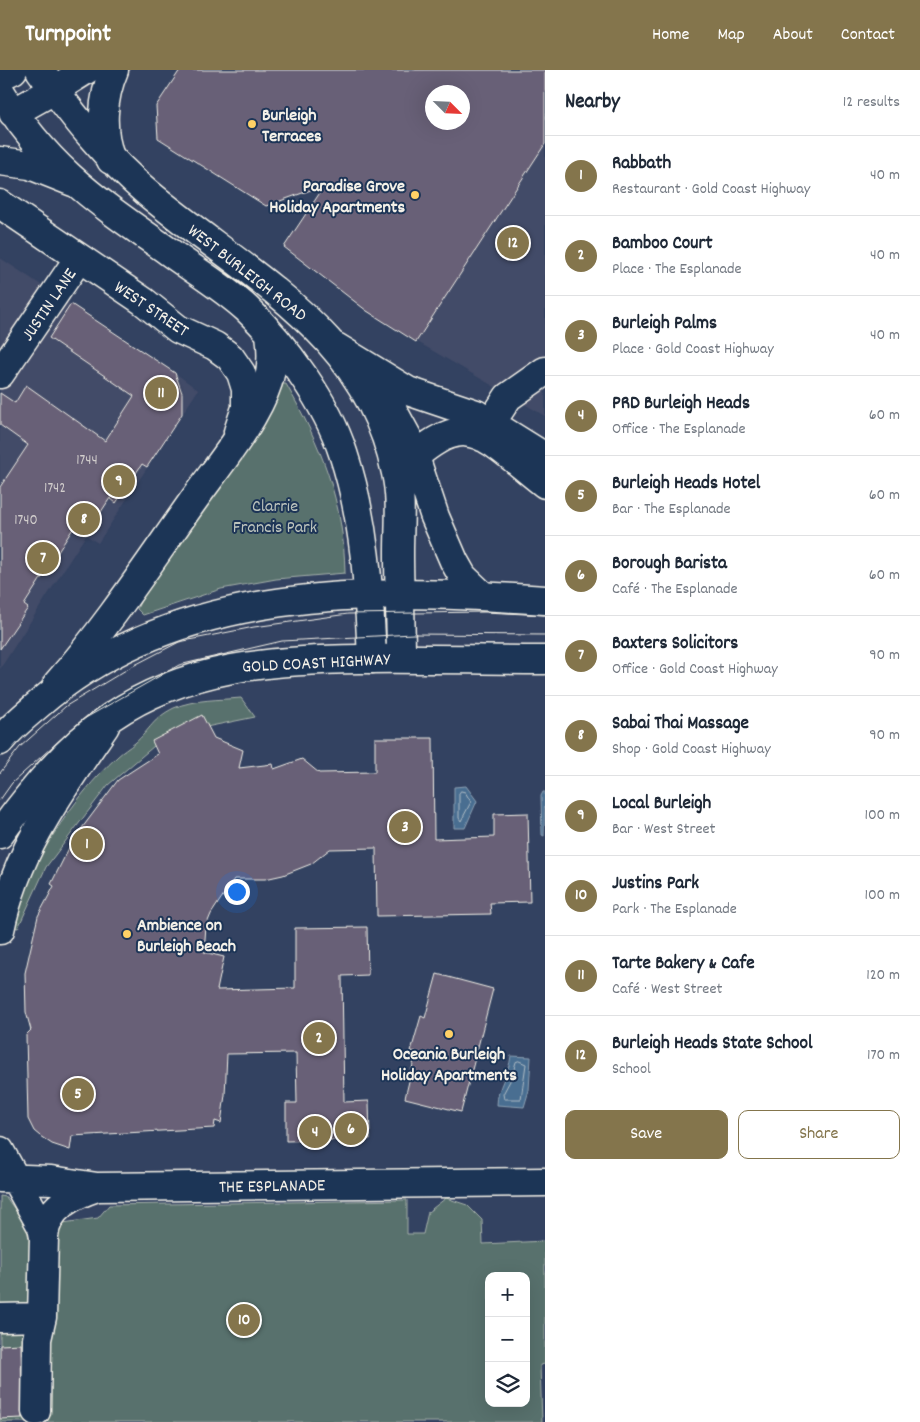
<!DOCTYPE html>
<meta charset="utf-8">
<style>
:root{--surface:#fff;--page:#f2f2f3;--text:#1f2937;--muted:#747a83;--line:#e0e1e3;--accent:#84754c}
body{margin:0;font-family:Dekko,sans-serif;background:var(--page);color:var(--text)}
.controls{position:absolute;right:15px;bottom:15px;display:grid;overflow:hidden;border-radius:10px;box-shadow:0 5px 20px #0002}
.controls button{width:45px;height:45px;display:grid;place-items:center;padding:0;border:0;border-bottom:1px solid var(--line);background:var(--surface);color:var(--text);font:25px sans-serif}
.compass{position:absolute;left:425px;top:15px;width:45px;height:45px;border-radius:50%;background:var(--surface);box-shadow:0 5px 20px #0002;rotate:114deg}
.you{position:absolute;left:236px;top:821px;width:18px;height:18px;margin:-12px;border:4px solid #fff;border-radius:50%;background:#1a73e8;box-shadow:0 0 0 8px #1a73e833}
.badge{display:grid;place-items:center;width:32px;height:32px;border-radius:50%;background:var(--accent);color:#fff;font-size:16px;font-weight:700}
.pin{position:absolute;translate:-50% -50%;border:2px solid #fff;box-shadow:0 1px 5px #0006}
.list{margin:0;padding:0;list-style:none}
h2{display:flex;justify-content:space-between;align-items:center;height:65px;margin:0;padding:0 20px;font-size:21px}
h2 small{font-size:16px;font-weight:400;color:var(--muted)}
.list li{display:grid;grid-template-columns:32px 1fr auto;gap:15px;align-items:center;box-sizing:border-box;height:80px;padding:0 20px;border-top:1px solid var(--line)}
.list b{display:block;font-size:19px;white-space:nowrap}
.list p{margin:0;font-size:16px;white-space:nowrap;color:var(--muted)}
.list em{font-size:16px;font-style:normal;color:var(--muted)}
.actions{display:flex;gap:10px;padding:15px 20px}
.actions a{flex:1;padding:11px 0;border:1px solid var(--accent);border-radius:10px;text-align:center;font-size:18px;color:var(--accent)}
.actions .main{background:var(--accent);color:#fff}
.icon{flex:none;width:28px;height:28px;fill:none;stroke:currentColor;stroke-width:2;stroke-linecap:round;stroke-linejoin:round}
.map{position:relative;flex:none;width:545px;height:1352px;overflow:hidden}
header{display:flex;align-items:center;gap:30px;box-sizing:border-box;height:70px;padding:0 25px;background:var(--accent);color:#fff}
header strong{font-size:24px}
nav{display:flex;gap:28px;margin-inline-start:auto;font-size:18px}
main{display:flex}
aside{flex:1;background:var(--surface)}
.map>svg:first-child{display:block}
.built{fill:#434b68}
.green{fill:#58716d;stroke:#a6b1aa;fill-rule:evenodd}
.water{fill:#4a6e91;stroke:#8ea2b4}
.lines{fill:none;stroke-linecap:round;stroke-linejoin:round}
.shore{stroke:#b0bdc5;stroke-width:1}
.building{fill:#676177;stroke:#f4f1e8;fill-rule:evenodd}
.minor-casing{stroke:#f4f1e8;stroke-width:31}
.major-casing{stroke:#f4f1e8;stroke-width:31}
.highway-casing{stroke:#f4f1e8;stroke-width:31}
.minor{stroke:#1d3557;stroke-width:28}
.major{stroke:#1d3557;stroke-width:28}
.highway{stroke:#1d3557;stroke-width:28}
.tram{stroke:#f4f1e8;stroke-width:1}
.poi-dot{fill:#ffd166;stroke:#1d3557;stroke-width:2}
.labels{text-anchor:middle;stroke-width:4;stroke-linejoin:round;paint-order:stroke}
.number-label{font-size:15px;fill:#d1cdcc}
.poi-label{font-size:18px;font-weight:bold;fill:#f4f1e8;stroke:#1d3557;text-anchor:start}
.street-label{font-size:18px;fill:#f4f1e8;stroke:#1d3557}
.park-label{font-size:18px;fill:#bdc4bd;stroke:#1d3557}
</style>
<header>
<strong>Turnpoint</strong>
<nav><a>Home</a><a>Map</a><a>About</a><a>Contact</a></nav>
</header>
<main>
<div class="map">
<svg width="545" height="1352" viewBox="0 0 545 1352">
<rect width="100%" height="100%" fill="#334261"/>
<filter id="ink" filterUnits="userSpaceOnUse"><feTurbulence type="fractalNoise" baseFrequency=".02" numOctaves="2"/><feDisplacementMap in="SourceGraphic" scale="10" xChannelSelector="R" yChannelSelector="G"/><feConvolveMatrix kernelMatrix="1 2 1 2 8 2 1 2 1" color-interpolation-filters="sRGB"/></filter>
<g filter="url(#ink)">
<path class="built" d="M545 74V346L416 271Z
M0 188 175 303 198 320 98 473 86 465 0 599Z"/>
<path class="green" d="M279 314H286C321 375 344 432 345 503L276 509 221 519 143 545 137 539 146 519Z
M241 628 255 647 167 665 108 715 46 797 18 858 13 857C24 800 74 726 117 687 122 682 129 678 135 673 150 660 153 648 174 638 194 629 220 630 241 628Z
M0 1126 6 1127 28 1158 98 1148 109 1135 407 1130V1164H423L428 1142 446 1128 467 1135 482 1150 483 1174 545 1171V1294L540 1295 542 1352H0ZM489 1206H526V1333H489Z"/>
<path class="water" d="M466 716 477 731 465 758H454V717Z
M543 722H545L544 766 542 765 541 726Z
M511 986 531 987 529 1020 524 1037 497 1035C497 1017 509 1004 511 986Z"/>
<g class="lines">
<path class="shore" d="M461 721 465 722 471 732 461 751 459 748V724Z
M519 991 526 994 521 1029H504L503 1024 511 1009 516 992Z"/>
</g>
<path class="building" d="M180 0H545V74L416 272 367 241 284 177 325 115 266 136 158 68 156 36ZM432 22H462V52H432Z
M71 234 175 303 182 323V344L147 397 142 394 116 433 110 428 86 465 74 457 24 535 28 538 0 579V417L28 375 0 355V323L15 333 26 315 105 371 134 326 49 268Z
M202 645 214 668 243 680 239 698 273 694 274 699 302 689 319 703 375 702V668H433L434 769 494 767V744L528 743 530 832 490 833 491 844 377 846 376 778 330 779 311 794 283 805 265 809H234L211 844 206 856 204 882 224 887 217 920 295 918V858L367 857 368 905 342 906 344 1032 369 1031 370 1069 286 1071V1033H297L296 983 227 984 225 1025 221 1053 215 1051 214 1058 72 1066 70 1080 52 1074 40 1066 34 1061 28 1049 26 965 31 960 26 942 25 903 38 846 54 816 51 814 73 770 118 710 158 684 152 671Z
M437 904 493 919 461 1042 405 1028 416 982 411 981 421 946 425 948Z
M21 1274 22 1348 0 1349V1275Z"/>
<g class="lines">
<g class="minor-casing">
<path id="minor" d="M54 20 86 0
M111 90C100 61 102 28 114 0
M0 91 30 95 73 112
M0 134 143 231 178 259 215 276 230 287 241 303 246 319V338L238 362
M336 277 408 321 476 344 545 387
M0 304 79 188
M482 367 508 327 545 301
M398 402C467 334 480 363 545 414
M0 860C16 781 60 722 105 656
M0 1081 42 1157 44 1167 42 1247 37 1269 36 1341
M0 1108 51 1110 97 1117 545 1112
M44 1167C46 1137 73 1125 97 1117
M0 1248 42 1247"/>
</g>
<g class="major-casing">
<path id="major" d="M40 0C73 46 106 88 149 124 250 208 367 262 396 403 402 429 399 455 399 482 399 517 401 552 401 588
M0 6 13 0
M0 21C46 98 97 131 168 181 194 200 223 217 247 239 285 275 327 333 343 383 365 449 369 520 372 589
M13 43 54 20
M386 328 410 372 435 447 454 491 463 507 483 526
M57 614C107 557 149 493 193 431 217 397 255 352 268 312 273 296 272 280 270 263"/>
</g>
<g class="highway-casing">
<path id="highway" d="M0 671C11 657 25 646 39 634 177 514 373 518 545 530
M0 764C32 720 66 678 111 647 186 596 272 590 360 589 422 588 483 590 545 590"/>
</g>
<use href="#minor" class="minor"/>
<use href="#major" class="major"/>
<use href="#highway" class="highway"/>
<path class="tram" d="M0 703 20 677 66 636 131 597 179 572 254 557 348 544 485 542 545 545
M0 730 12 713 82 650 179 595 282 571 413 564 545 565"/>
</g>
</g>
<g class="poi-dot">
<circle cx="252" cy="54" r="5"/>
<circle cx="415" cy="125" r="5"/>
<circle cx="127" cy="864" r="5"/>
<circle cx="449" cy="964" r="5"/>
</g>
<g class="labels">
<g class="number-label">
<text x="87" y="394">1744</text>
<text x="55" y="422">1742</text>
<text x="26" y="454">1740</text>
</g>
<g class="poi-label">
<text x="262" y="50">Burleigh<tspan x="262" dy="21">Terraces</tspan></text>
<text x="405" y="121" text-anchor="end">Paradise Grove<tspan x="405" dy="21">Holiday Apartments</tspan></text>
<text x="137" y="860">Ambience on<tspan x="137" dy="21">Burleigh Beach</tspan></text>
<text x="449" y="989" text-anchor="middle">Oceania Burleigh<tspan x="449" dy="21">Holiday Apartments</tspan></text>
</g>
<g class="street-label">
<text transform="translate(248 202) rotate(38)" y="6">WEST BURLEIGH ROAD</text>
<text transform="translate(48 234) rotate(-56)" y="6">JUSTIN LANE</text>
<text transform="translate(152 238) rotate(34)" y="6">WEST STREET</text>
<text transform="translate(316 592) rotate(-3)" y="6">GOLD COAST HIGHWAY</text>
<text transform="translate(272 1115) rotate(-1)" y="6">THE ESPLANADE</text>
</g>
<g class="park-label">
<text x="275" y="441">Clarrie<tspan x="275" dy="21">Francis Park</tspan></text>
</g>
</g>
</svg>
<div class="controls">
<button>+</button>
<button>−</button>
<button><svg class="icon" aria-label="layers" viewBox="0 0 24 24"><path d="M12 4l9 5-9 5-9-5zM3 14l9 5 9-5"/></svg></button>
</div>
<svg class="compass" viewBox="-18 -18 36 36"><path d="M0-13l5 13h-10z" fill="#e53935"/><path d="M0 13l5-13h-10z" fill="#747a83"/></svg>
<div class="you"></div>
<div class="pin badge" style="left:87px;top:774px">1</div>
<div class="pin badge" style="left:319px;top:968px">2</div>
<div class="pin badge" style="left:405px;top:757px">3</div>
<div class="pin badge" style="left:315px;top:1062px">4</div>
<div class="pin badge" style="left:78px;top:1024px">5</div>
<div class="pin badge" style="left:351px;top:1059px">6</div>
<div class="pin badge" style="left:43px;top:488px">7</div>
<div class="pin badge" style="left:84px;top:449px">8</div>
<div class="pin badge" style="left:119px;top:411px">9</div>
<div class="pin badge" style="left:244px;top:1250px">10</div>
<div class="pin badge" style="left:161px;top:323px">11</div>
<div class="pin badge" style="left:513px;top:173px">12</div>
</div>
<aside>
<h2>Nearby<small>12 results</small></h2>
<ul class="list">
<li><span class="badge">1</span><div><b>Rabbath</b><p>Restaurant · Gold Coast Highway</p></div><em>40 m</em></li>
<li><span class="badge">2</span><div><b>Bamboo Court</b><p>Place · The Esplanade</p></div><em>40 m</em></li>
<li><span class="badge">3</span><div><b>Burleigh Palms</b><p>Place · Gold Coast Highway</p></div><em>40 m</em></li>
<li><span class="badge">4</span><div><b>PRD Burleigh Heads</b><p>Office · The Esplanade</p></div><em>60 m</em></li>
<li><span class="badge">5</span><div><b>Burleigh Heads Hotel</b><p>Bar · The Esplanade</p></div><em>60 m</em></li>
<li><span class="badge">6</span><div><b>Borough Barista</b><p>Café · The Esplanade</p></div><em>60 m</em></li>
<li><span class="badge">7</span><div><b>Baxters Solicitors</b><p>Office · Gold Coast Highway</p></div><em>90 m</em></li>
<li><span class="badge">8</span><div><b>Sabai Thai Massage</b><p>Shop · Gold Coast Highway</p></div><em>90 m</em></li>
<li><span class="badge">9</span><div><b>Local Burleigh</b><p>Bar · West Street</p></div><em>100 m</em></li>
<li><span class="badge">10</span><div><b>Justins Park</b><p>Park · The Esplanade</p></div><em>100 m</em></li>
<li><span class="badge">11</span><div><b>Tarte Bakery &amp; Cafe</b><p>Café · West Street</p></div><em>120 m</em></li>
<li><span class="badge">12</span><div><b>Burleigh Heads State School</b><p>School</p></div><em>170 m</em></li>
</ul>
<div class="actions"><a class="main">Save</a><a>Share</a></div>
</aside>
</main>
